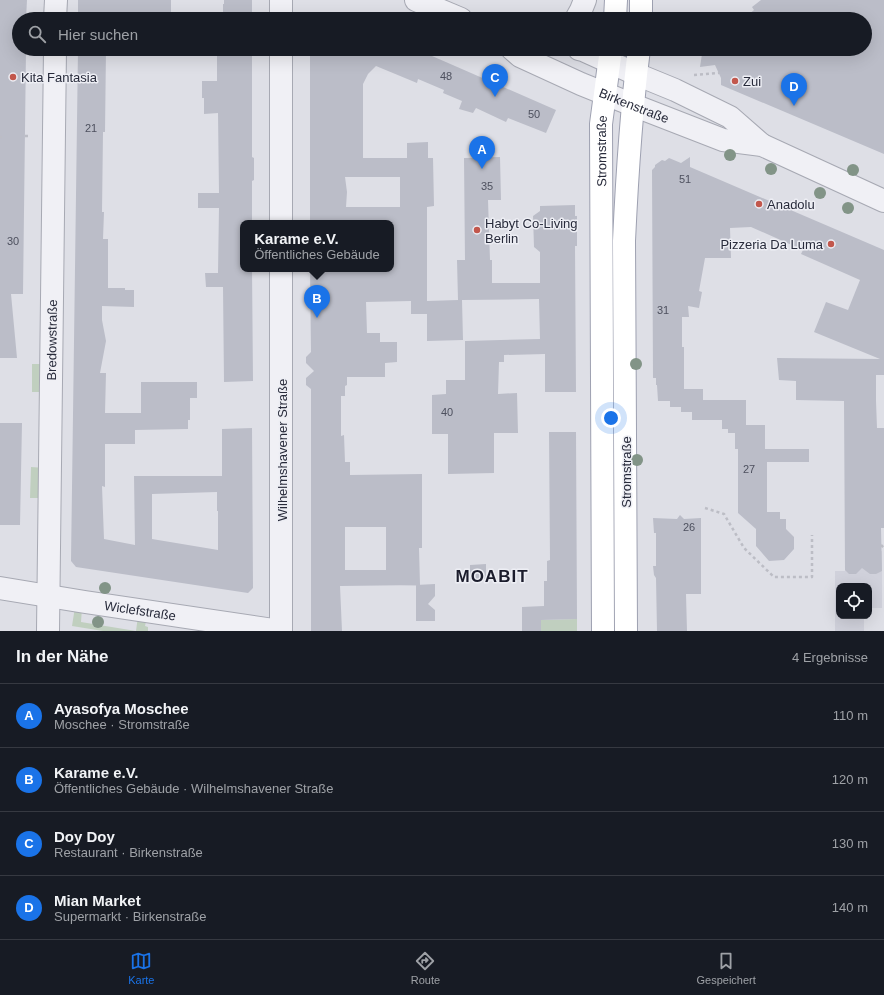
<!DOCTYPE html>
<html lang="de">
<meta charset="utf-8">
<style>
:root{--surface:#171b24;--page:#242831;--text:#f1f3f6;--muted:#9ea1a6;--line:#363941;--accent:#1a73e8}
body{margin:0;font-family:Arial,sans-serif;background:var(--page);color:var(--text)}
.controls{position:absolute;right:12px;bottom:12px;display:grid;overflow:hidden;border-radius:8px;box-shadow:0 4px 16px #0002}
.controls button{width:36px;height:36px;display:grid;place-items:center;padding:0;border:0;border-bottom:1px solid var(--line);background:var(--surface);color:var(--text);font:20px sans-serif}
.you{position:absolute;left:611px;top:418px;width:14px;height:14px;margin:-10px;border:3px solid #fff;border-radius:50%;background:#1a73e8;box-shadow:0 0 0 6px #1a73e833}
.badge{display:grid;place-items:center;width:26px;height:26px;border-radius:50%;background:var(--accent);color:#fff;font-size:13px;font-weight:700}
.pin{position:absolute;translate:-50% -33px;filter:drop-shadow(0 1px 2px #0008)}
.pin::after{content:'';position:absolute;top:21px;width:14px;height:12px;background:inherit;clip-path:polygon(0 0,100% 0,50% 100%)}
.popup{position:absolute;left:240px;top:220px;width:154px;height:52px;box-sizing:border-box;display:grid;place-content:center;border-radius:8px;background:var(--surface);filter:drop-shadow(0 1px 3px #0005);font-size:13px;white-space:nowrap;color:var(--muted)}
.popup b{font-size:15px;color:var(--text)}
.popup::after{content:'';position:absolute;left:50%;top:100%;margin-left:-8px;border:8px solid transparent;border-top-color:var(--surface)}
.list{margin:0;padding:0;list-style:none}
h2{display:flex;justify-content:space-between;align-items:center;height:52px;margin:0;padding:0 16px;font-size:17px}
h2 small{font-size:13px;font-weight:400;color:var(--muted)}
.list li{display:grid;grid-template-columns:26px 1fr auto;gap:12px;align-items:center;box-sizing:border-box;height:64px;padding:0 16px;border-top:1px solid var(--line)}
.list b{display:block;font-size:15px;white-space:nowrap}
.list p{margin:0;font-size:13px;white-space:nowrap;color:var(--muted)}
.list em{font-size:13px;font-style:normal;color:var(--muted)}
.icon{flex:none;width:22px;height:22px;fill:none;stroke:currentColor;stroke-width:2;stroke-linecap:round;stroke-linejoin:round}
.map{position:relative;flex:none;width:884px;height:631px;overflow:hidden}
.search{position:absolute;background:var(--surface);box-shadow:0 4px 16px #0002;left:12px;right:12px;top:12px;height:44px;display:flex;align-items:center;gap:10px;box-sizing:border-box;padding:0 14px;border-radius:22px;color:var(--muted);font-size:15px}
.sheet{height:308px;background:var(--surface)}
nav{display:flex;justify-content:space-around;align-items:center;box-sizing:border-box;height:56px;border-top:1px solid var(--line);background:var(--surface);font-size:11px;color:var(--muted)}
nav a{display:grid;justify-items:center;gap:2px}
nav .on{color:var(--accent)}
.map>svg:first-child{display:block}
.built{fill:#d0d1db}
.green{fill:#c0cfbf}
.building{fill:#bbbdc8;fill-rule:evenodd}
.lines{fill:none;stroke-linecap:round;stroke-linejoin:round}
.minor-casing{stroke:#a7a9b3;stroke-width:24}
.major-casing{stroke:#9ea1b1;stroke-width:24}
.path{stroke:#bcbdc5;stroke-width:2.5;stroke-dasharray:3 3;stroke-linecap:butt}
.minor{stroke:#f0f0f5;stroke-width:22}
.major{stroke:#fff;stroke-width:22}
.tree{fill:#829487}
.poi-dot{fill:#c2574c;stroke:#edeef4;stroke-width:1.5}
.labels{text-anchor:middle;stroke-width:3;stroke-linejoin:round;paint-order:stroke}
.number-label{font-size:11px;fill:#4d505e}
.poi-label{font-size:13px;fill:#282b3b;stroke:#edeef4;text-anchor:start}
.street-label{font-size:13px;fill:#282b3b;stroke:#edeef4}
.district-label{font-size:17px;font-weight:bold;letter-spacing:1px;fill:#1b1c2c;stroke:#edeef4}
</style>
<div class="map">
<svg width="884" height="631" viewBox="0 0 884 631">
<rect width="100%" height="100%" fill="#dedfe6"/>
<path class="built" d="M845 551H882V608H869V586H839V616H864V631H835V571H845Z"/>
<path class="green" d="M32 364H46V392H32Z
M31 467 45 468 44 498H30Z
M75 607 82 608 81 622 136 631 138 616 147 617 145 626 148 627V631H103L72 626Z
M577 619V631H541V620Z"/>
<path class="building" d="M0 0H27L26 19H19V49H26L23 294H11L17 358H0Z
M78 0H171V19H78Z
M224 0H252V19H223V4H224Z
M761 0H884V154L721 85V78L715 65 700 67 702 54 705 49H865V19H743L754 10 752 7Z
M78 49H106L105 132H103L102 212H104L103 239H108V288H125V290H134V307L102 306V320L106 341 100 373H106L105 413H141V382H197V398H190V420H188V429L135 430V444H105V487L102 486 104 539 135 545 134 476H222V429L252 428 253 588 248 593 76 567 71 561ZM217 492V511H218V550L152 539V494Z
M217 49H252V157L254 158V180L252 181V223H243V269H252L253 381 224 382 223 287H206L205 273H218L219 208H198V193H219L218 113 204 114V98H202V81H217Z
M310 49H416L556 110 546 133 508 118 506 122 476 108 473 113 459 109 462 101 443 93 444 90 418 79 417 83 376 66 368 74 363 84V158H407V143L428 142V158H433L434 206 427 207V301L458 300 457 260H465L464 158 500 157 501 200H488L490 260H492V283H540V252L534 247 533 216 540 211V206L575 205V216H577V246H575L576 392H545V354L504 355V362H499L498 394 517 393 518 433H494V473L448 474V434H432V395L446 394V380H465V341L540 339 539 299 462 300 463 340 427 341V314H411V301L366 302 367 333H380V342H397V362L385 363V377H347V385L345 386V396H341V436L344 435 345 462H350V475L422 474V548H419L420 585 340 586 342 631H311V389L306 385V378L314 371 306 363V357L311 352 310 269H392V261H393V223H310ZM345 177H400V207H346L347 192ZM345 527H386V570H345Z
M690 157V167L884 250V375H876V401L877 428H884V528H881L882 571 876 574H870L862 568 856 574H849L845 570 844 401 796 400V381L779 380 777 358 880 359 814 332 826 302 848 310 860 280 801 254 803 250 751 227 730 228 731 258H705L699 291 702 292 699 308 688 306 689 317H682V347H684V389H703V400H746V425H765V449H809V462H767V512H780V519H786V529L794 537V549L784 560 769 561 756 546V529L738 513V449H735V433H728V429H722V420H692V412H681V407H670V401H658L657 385H656V378H653L652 170 655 167V165L662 160 665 161 669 158 681 163Z
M0 423H22L20 525H0Z
M549 432H576L577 619 541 620V631H522V607L544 606V581H547V561L550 560Z
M680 515 684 519 701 518V594H686L687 631H657L656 578 654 575 653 566H656V533H654L653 518 677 519Z
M486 564V579H470V565Z
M435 584V596L428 604 435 610V621H416V585Z"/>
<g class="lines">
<g class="minor-casing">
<g id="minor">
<path d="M281 0V19"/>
<path d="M416 0 461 19"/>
<path d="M55 19 56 0"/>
<path d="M576 19 581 10 585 0"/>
<path d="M281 49V223"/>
<path id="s1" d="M512 49 520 56 581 84 633 105 723 140 762 145 884 201"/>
<path d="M579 49 583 50 636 74 675 90 730 117 762 145"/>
<path d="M281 269V631"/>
<path id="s2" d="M0 588 85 602 280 631"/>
<path id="s3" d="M48 631 55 49"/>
</g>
</g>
<g class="major-casing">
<g id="major">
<path d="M615 19 616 0"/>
<path d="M641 19V0"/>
<path id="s4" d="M603 631 601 124 611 49"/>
<path d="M626 631 624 241C627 177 631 113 639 49"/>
</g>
</g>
<path class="path" d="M694 75 719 73
M25 136H31
M0 137H2
M705 508 724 514 744 548 774 577H812V535
M881 545 884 548"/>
<use href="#minor" class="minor"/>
<use href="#major" class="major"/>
</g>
<g class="tree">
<circle cx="730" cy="155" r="6"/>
<circle cx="771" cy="169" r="6"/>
<circle cx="853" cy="170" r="6"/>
<circle cx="820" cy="193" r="6"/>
<circle cx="848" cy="208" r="6"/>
<circle cx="636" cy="364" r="6"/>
<circle cx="637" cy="460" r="6"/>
<circle cx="105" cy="588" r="6"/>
<circle cx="98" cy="622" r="6"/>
</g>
<g class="poi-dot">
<circle cx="13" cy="77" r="4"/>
<circle cx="735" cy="81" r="4"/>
<circle cx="759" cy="204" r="4"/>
<circle cx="477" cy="230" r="4"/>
<circle cx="831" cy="244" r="4"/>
</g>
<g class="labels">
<g class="number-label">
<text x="446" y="80">48</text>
<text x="534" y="118">50</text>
<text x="91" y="132">21</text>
<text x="685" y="183">51</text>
<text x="487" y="190">35</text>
<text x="13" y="245">30</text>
<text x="663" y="314">31</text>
<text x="447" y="416">40</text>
<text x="749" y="473">27</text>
<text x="689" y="531">26</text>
</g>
<g class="poi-label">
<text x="21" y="82">Kita Fantasia</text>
<text x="743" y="86">Zui</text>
<text x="767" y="209">Anadolu</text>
<text x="485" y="228">Habyt Co-Living<tspan x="485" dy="15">Berlin</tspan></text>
<text x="823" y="249" text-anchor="end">Pizzeria Da Luma</text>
</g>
<g class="street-label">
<text dy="5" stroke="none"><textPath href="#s1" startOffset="135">Birkenstraße</textPath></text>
<text dy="5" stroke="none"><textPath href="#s4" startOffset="480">Stromstraße</textPath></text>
<text dy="5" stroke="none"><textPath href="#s3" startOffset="291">Bredowstraße</textPath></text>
<text transform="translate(282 450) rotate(-90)" y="5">Wilhelmshavener Straße</text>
<text transform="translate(626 472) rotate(-90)" y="5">Stromstraße</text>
<text dy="5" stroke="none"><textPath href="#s2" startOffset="142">Wiclefstraße</textPath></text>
</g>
<g class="district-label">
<text x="492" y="582">MOABIT</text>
</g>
</g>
</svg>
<div class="controls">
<button><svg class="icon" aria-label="locate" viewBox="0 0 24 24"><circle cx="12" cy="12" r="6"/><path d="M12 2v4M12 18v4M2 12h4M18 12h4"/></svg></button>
</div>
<div class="you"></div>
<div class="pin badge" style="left:482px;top:169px">A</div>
<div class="pin badge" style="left:317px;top:318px">B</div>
<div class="popup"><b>Karame e.V.</b>Öffentliches Gebäude</div>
<div class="pin badge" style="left:495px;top:97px">C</div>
<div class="pin badge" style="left:794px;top:106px">D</div>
<div class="search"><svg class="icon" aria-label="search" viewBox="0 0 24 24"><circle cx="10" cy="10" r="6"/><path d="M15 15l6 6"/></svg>Hier suchen</div>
</div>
<section class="sheet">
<h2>In der Nähe<small>4 Ergebnisse</small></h2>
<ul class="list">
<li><span class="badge">A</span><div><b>Ayasofya Moschee</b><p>Moschee · Stromstraße</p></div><em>110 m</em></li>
<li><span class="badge">B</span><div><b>Karame e.V.</b><p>Öffentliches Gebäude · Wilhelmshavener Straße</p></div><em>120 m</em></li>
<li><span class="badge">C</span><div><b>Doy Doy</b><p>Restaurant · Birkenstraße</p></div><em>130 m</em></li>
<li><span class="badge">D</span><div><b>Mian Market</b><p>Supermarkt · Birkenstraße</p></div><em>140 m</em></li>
</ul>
</section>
<nav>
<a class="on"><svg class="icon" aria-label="map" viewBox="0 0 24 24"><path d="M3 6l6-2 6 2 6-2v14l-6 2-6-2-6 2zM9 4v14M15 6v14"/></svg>Karte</a>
<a><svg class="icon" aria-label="directions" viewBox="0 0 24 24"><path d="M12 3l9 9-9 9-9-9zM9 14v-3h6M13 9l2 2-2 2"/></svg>Route</a>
<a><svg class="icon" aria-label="saved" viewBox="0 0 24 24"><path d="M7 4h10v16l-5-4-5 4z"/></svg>Gespeichert</a>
</nav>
